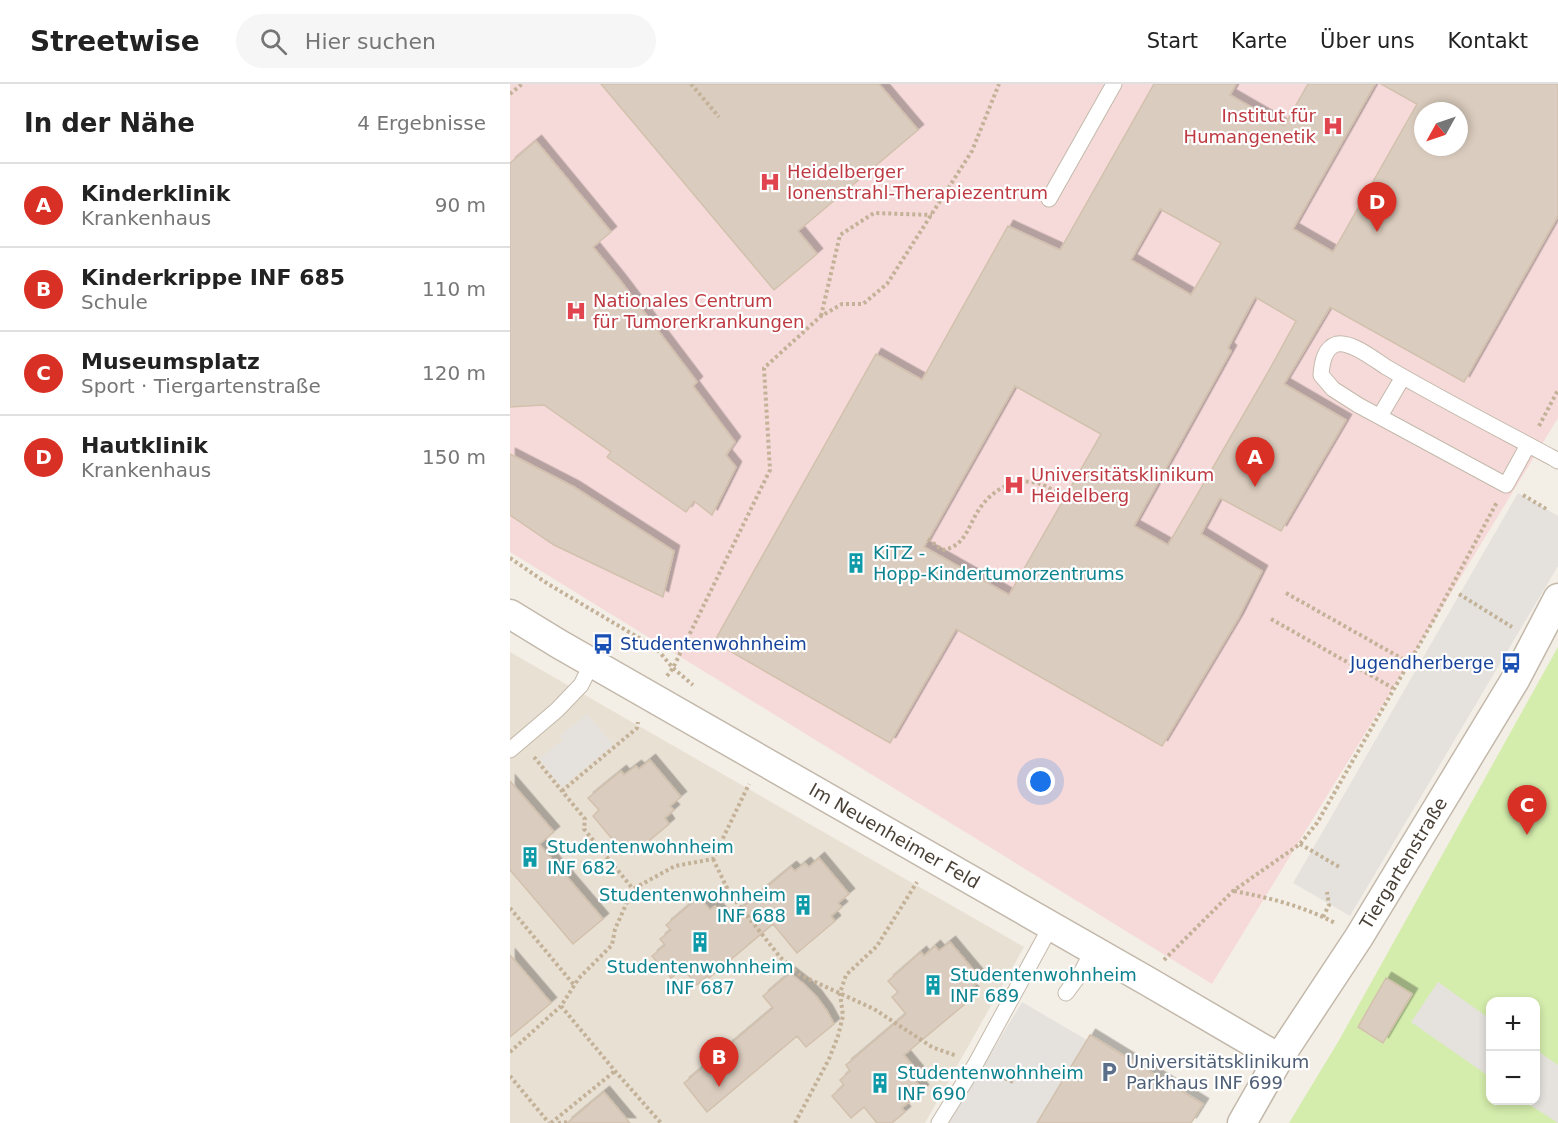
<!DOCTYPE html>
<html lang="de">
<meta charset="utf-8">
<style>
:root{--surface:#fff;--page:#f6f6f6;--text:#222;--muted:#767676;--line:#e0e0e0;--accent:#d93025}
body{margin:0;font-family:"DejaVu Sans",sans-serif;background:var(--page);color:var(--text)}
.controls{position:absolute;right:18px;bottom:18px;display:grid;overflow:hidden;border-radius:12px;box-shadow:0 3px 9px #0003}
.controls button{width:54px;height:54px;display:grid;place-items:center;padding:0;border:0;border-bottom:2px solid var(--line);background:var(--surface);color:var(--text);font:30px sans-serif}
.compass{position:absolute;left:904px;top:18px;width:54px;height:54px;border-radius:50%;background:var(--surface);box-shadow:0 3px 9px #0003;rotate:230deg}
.you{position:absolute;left:531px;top:698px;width:21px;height:21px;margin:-15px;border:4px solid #fff;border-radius:50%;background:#1a73e8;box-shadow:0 0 0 9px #1a73e833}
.badge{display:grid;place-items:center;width:39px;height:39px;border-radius:50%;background:var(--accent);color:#fff;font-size:20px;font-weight:700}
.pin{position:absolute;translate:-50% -50px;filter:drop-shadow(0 2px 3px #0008)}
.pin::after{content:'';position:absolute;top:32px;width:21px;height:18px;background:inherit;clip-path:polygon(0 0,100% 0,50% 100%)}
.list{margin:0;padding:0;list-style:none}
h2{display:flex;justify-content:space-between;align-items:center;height:78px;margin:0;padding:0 24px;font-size:26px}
h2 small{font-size:20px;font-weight:400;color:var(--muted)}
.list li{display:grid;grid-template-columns:39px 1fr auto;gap:18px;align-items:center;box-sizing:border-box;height:84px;padding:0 24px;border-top:2px solid var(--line)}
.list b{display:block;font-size:22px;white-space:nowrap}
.list p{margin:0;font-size:20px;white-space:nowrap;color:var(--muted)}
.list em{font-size:20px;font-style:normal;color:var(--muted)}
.icon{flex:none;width:33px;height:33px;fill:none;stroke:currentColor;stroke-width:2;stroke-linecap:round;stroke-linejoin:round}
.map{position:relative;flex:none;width:1048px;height:1039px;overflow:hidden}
header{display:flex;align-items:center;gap:36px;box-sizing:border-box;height:84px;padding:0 30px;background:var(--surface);border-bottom:2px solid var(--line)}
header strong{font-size:28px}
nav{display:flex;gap:33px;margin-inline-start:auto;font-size:21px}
.search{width:420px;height:54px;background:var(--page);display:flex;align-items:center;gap:15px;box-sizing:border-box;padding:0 21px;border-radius:33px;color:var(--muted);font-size:22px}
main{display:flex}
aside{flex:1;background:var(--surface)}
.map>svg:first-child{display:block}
.residential{fill:#e9e0d4}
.medical{fill:#f6dad9;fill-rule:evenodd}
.green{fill:#d4ecac;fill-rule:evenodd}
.parking{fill:#e5e2de}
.building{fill:#daccbe;stroke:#d2c1ad;stroke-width:1.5;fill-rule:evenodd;filter:url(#shadow)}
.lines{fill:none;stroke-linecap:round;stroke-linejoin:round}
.service-casing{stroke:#c3b9ab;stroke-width:17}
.minor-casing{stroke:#c3b9ab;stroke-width:31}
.path{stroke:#c3b198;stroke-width:4;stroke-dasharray:3 3;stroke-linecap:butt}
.service{stroke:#fff;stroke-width:15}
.minor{stroke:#fff;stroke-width:28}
.labels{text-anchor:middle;stroke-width:4.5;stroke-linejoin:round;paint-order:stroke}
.health-label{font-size:18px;fill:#be3a42;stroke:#fff;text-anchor:start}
.culture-label{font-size:18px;fill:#0d838f;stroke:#fff;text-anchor:start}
.transit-label{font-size:18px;fill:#164399;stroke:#fff;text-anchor:start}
.street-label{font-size:18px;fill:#483f35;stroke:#fff}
.service-label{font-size:18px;fill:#4e5e75;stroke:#fff;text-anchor:start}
</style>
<header>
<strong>Streetwise</strong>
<div class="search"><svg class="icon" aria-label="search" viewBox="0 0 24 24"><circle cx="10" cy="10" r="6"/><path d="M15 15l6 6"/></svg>Hier suchen</div>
<nav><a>Start</a><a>Karte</a><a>Über uns</a><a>Kontakt</a></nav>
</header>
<main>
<aside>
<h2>In der Nähe<small>4 Ergebnisse</small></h2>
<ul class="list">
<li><span class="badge">A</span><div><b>Kinderklinik</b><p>Krankenhaus</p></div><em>90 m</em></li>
<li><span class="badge">B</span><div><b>Kinderkrippe INF 685</b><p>Schule</p></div><em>110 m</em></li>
<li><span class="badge">C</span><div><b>Museumsplatz</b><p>Sport · Tiergartenstraße</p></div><em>120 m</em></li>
<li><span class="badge">D</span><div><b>Hautklinik</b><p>Krankenhaus</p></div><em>150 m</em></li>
</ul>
</aside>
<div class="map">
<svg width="1048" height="1039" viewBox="0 0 1048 1039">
<defs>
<filter id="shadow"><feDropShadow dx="5.5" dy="-5.5" stdDeviation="0" flood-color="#0004"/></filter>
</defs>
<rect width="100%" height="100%" fill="#f4efe6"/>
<path class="residential" d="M0 568 514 863 415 1039H0Z"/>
<path class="medical" d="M0 0H1048V334L702 900 0 468ZM913 27H949V63H913Z"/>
<path class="green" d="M1048 563V1039H779L828 958ZM981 918H1026V1016H981Z"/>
<path class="parking" d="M1008 409 1048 432V482L840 832 783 799Z
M77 630 103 661 52 703 29 675 53 656 50 652Z
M928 898 980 935V993L901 938Z
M512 918 577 956 527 1039H439Z
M1026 966 1048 981V1039L1014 1017 1026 1016Z"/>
<path class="building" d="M91 0H369L408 46 288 147 307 170 264 206Z
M644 0H726L720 11 774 42 798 0H865L783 145 823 168 907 20 871 0H1048V132L954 298 820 223 774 300 836 336 771 447 710 414 691 450 752 487 728 535 652 662 446 545 380 659 204 558 366 270 412 296 498 142 550 166ZM913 27H949V63H913ZM650 125 711 159 681 211 621 176ZM745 213 786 237 757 290 658 461 624 442 721 267 718 264ZM505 302 591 350 499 511 414 463Z
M26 57 101 148 83 163 109 195 187 298 183 302 225 358 216 371 226 383 202 431 184 417 176 428 97 373 101 368 34 321 0 323V79Z
M0 370 64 403 164 467 153 513 44 461 0 431Z
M140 676 171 713 160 722 164 726 155 734 159 740 123 770 112 757 107 761 83 732 89 726 78 714 111 687 114 691 126 682 129 685Z
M0 697 44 748 29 760 93 835 63 860 0 786Z
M309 774 339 810 328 819 332 823 321 832 325 837 287 869 263 840 199 894 197 892 187 901 173 885 161 894 142 872 155 861 150 855 161 846 156 841 189 813 200 826 205 822 217 836 281 783 285 787 295 779 299 783Z
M440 858 471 895 460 905 463 908 452 917 455 920 394 971 408 988 402 993 413 1006 392 1024 395 1028 382 1039H367L354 1023 341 1034 322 1012 334 1001 330 996 340 987 336 981 396 930 382 913 388 908 378 897 411 868 414 872 425 862 429 867Z
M0 871 41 919 0 953Z
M280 889 294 900 306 912 317 927 324 940 296 963 287 952 197 1028 174 999 263 924 253 912Z
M876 894 902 910 873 959 848 943Z
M580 951 693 1020 681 1039H527Z
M94 1008 120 1039H57Z"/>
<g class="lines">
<g class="service-casing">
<path id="service" d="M539 115 604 0
M870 332 893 293
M1018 361 996 401 848 321 823 305 811 291C812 279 814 264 827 260 841 257 864 275 876 283 931 315 987 344 1043 374L1048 377
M0 666 47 626 71 601 82 579
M556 909 571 889 583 866
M429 1039 465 981 541 842"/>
</g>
<g class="minor-casing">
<g id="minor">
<path id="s1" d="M0 530 49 560 639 898 769 974"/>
<path id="s2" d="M732 1039 769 974 849 853 1005 596 1048 514"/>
</g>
</g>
<path class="path" d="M181 0 209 33
M0 10 12 0
M311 232 330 151 364 129 422 131
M1029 342 1048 306
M1013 411 1038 426
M418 455 432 466C456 463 458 441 470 424 482 407 501 395 521 398 534 399 544 407 555 414
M0 474 38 500 146 564 163 584 183 601
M776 509 898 578
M949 510 1002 543
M761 535 883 604
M157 592 163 584 260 386 254 284 311 232 332 220H353L377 200 462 67 489 0
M24 673 75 735 74 745 123 805
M52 707 127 644 128 638
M790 760 831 784
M203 775 220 810 270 873 290 891 364 925 422 963 447 972
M724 807C760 814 793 822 825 839
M0 824 64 901
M813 833 819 821 817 808
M654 876 723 807 790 760 807 739 923 537 987 418
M51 922 105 987 151 1039
M0 968 51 922 69 894 102 861 105 845 123 805 165 782 203 775 239 700
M484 989 503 998
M0 992 39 1039
M41 1039 105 987
M48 1039 59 1038
M285 1039 319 975 328 952 333 932 330 909 336 891 367 862 407 798"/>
<use href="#service" class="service"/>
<use href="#minor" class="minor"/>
</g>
<defs>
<g id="hospital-bare" transform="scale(1.62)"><path d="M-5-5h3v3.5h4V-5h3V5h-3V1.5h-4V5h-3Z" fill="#e0444e" stroke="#fff" stroke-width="2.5" paint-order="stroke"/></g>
<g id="building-bare" transform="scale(1.62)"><path d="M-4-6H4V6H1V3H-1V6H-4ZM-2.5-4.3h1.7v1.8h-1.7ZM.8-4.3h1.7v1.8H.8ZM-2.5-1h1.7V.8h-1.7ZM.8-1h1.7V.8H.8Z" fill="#0f9aa8" stroke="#fff" stroke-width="2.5" paint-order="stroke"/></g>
<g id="bus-bare" transform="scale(1.62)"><path d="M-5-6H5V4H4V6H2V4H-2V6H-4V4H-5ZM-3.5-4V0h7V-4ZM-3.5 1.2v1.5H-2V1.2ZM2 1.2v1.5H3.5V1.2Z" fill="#1a4fb4" stroke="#fff" stroke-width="2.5" paint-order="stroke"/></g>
<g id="parking-bare" transform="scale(1.62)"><path d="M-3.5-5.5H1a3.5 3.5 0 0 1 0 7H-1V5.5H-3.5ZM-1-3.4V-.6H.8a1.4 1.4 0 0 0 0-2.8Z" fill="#5c6f8a" stroke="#fff" stroke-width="2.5" paint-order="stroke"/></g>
</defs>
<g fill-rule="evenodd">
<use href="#hospital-bare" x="823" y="42"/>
<use href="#hospital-bare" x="260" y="98"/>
<use href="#hospital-bare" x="66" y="227"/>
<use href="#hospital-bare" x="504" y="401"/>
<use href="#building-bare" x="346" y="479"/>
<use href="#bus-bare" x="93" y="560"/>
<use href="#bus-bare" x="1001" y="579"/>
<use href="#building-bare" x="20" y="773"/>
<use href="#building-bare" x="293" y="821"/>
<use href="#building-bare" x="190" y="858"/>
<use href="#building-bare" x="423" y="901"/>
<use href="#parking-bare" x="599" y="988"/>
<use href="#building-bare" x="370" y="999"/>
</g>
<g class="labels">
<g class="health-label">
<text x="806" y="38" text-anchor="end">Institut für<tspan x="806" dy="21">Humangenetik</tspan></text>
<text x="277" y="94">Heidelberger<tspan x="277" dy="21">Ionenstrahl-Therapiezentrum</tspan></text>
<text x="83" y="223">Nationales Centrum<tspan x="83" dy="21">für Tumorerkrankungen</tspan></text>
<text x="521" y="397">Universitätsklinikum<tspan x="521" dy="21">Heidelberg</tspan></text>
</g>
<g class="culture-label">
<text x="363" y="475">KiTZ -<tspan x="363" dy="21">Hopp-Kindertumorzentrums</tspan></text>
<text x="37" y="769">Studentenwohnheim<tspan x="37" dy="21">INF 682</tspan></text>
<text x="276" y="817" text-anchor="end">Studentenwohnheim<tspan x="276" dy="21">INF 688</tspan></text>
<text x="190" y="889" text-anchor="middle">Studentenwohnheim<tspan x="190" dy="21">INF 687</tspan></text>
<text x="440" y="897">Studentenwohnheim<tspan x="440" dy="21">INF 689</tspan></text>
<text x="387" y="995">Studentenwohnheim<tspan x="387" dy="21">INF 690</tspan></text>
</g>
<g class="transit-label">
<text x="110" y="566">Studentenwohnheim</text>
<text x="984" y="585" text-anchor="end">Jugendherberge</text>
</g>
<g class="street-label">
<text dy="6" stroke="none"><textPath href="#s1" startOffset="444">Im Neuenheimer Feld</textPath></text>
<text dy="6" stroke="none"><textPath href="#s2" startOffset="306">Tiergartenstraße</textPath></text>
</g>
<g class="service-label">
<text x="616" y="984">Universitätsklinikum<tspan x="616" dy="21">Parkhaus INF 699</tspan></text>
</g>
</g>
</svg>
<div class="controls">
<button>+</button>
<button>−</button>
</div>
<svg class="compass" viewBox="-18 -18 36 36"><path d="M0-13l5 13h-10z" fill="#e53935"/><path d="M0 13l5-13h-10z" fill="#767676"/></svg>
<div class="you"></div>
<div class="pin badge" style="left:745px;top:403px">A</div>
<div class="pin badge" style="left:209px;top:1003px">B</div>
<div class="pin badge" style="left:1017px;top:751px">C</div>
<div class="pin badge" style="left:867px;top:148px">D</div>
</div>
</main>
